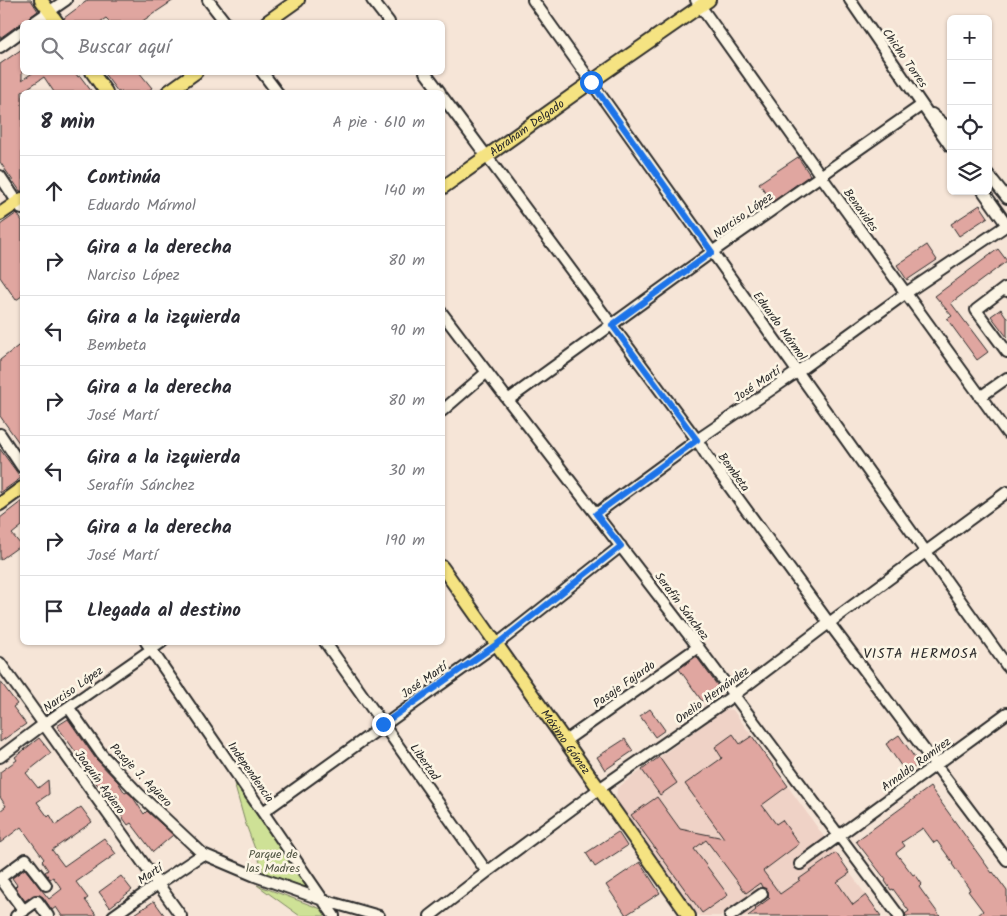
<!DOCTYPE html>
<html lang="es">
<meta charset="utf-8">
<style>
:root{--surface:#fff;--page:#f7f7f7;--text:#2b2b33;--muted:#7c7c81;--line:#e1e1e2}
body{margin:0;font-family:Kalam,sans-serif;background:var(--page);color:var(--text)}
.controls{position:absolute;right:15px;top:15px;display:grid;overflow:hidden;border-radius:8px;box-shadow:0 1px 4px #0004}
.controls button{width:45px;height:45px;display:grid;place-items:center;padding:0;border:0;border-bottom:1px solid var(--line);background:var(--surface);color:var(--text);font:25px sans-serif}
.stop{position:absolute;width:15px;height:15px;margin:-11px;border:4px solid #1a73e8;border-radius:50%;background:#fff}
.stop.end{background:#1a73e8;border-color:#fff;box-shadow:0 1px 5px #0008}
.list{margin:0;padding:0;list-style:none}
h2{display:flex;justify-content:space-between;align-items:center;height:65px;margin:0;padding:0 20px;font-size:21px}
h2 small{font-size:16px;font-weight:400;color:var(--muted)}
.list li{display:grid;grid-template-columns:32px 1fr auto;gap:15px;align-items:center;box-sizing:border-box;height:70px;padding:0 20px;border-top:1px solid var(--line)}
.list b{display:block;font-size:19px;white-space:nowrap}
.list p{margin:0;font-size:16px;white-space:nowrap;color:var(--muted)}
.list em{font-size:16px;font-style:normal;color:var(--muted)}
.icon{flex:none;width:28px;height:28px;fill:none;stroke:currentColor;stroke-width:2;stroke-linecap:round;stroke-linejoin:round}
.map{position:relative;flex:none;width:1007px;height:916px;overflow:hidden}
.search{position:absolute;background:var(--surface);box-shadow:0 1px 4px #0004;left:20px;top:20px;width:425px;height:55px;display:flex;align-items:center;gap:12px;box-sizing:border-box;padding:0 18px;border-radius:8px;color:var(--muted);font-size:19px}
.panel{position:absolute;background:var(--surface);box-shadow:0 1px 4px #0004;left:20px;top:90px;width:425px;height:555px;border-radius:8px}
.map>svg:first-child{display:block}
.built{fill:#efd2c6}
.green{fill:#cee196;stroke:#7c8660}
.building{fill:#e0a6a0;stroke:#2b2b2b}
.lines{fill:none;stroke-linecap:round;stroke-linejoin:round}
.minor-casing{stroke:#2b2b2b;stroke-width:14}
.major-casing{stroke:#2b2b2b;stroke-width:16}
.minor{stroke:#fcf5e5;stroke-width:10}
.major{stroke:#f5e382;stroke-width:12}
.route{stroke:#1a73e8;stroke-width:6}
.labels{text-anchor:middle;stroke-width:5;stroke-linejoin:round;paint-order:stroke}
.street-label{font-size:12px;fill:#2b2b2b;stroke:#fcf5e5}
.park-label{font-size:12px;fill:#545846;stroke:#fcf5e5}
.neighbourhood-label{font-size:14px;letter-spacing:1px;fill:#2b2b2b;stroke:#fcf5e5}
</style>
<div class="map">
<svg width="1007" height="916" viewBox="0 0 1007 916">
<rect width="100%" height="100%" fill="#f6e5d7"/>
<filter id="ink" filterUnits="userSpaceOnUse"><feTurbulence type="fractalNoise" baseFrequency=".02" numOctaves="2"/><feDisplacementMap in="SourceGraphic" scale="10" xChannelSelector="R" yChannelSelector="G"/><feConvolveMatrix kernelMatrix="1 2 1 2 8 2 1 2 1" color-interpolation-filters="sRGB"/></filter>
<g filter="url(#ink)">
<path class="built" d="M725 709 733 710 881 916H699L616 800 617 788Z"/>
<path class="green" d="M234 783 308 888 264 873 245 822Z
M257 885 324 910 328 916H300Z"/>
<path class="building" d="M0 0H31L38 11 30 17 27 20 18 25 0 38Z
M88 0H174L141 22H110L106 18 100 22H65L64 18Z
M22 49V80L34 72H75L78 77 80 76 92 92H54L44 77 22 92V191H20L0 162V64Z
M103 72H139L152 88 146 92H118Z
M798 157 810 175 772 202 759 183Z
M980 205 988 217 959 236 951 224Z
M17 213 22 221V296L16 300 0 277V225Z
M927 245 937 260 907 280 897 265Z
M998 249 1007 261 951 303 988 352 977 360 947 319 952 316 935 296Z
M1001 309 1007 318V337L991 316Z
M22 343V447L0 416V360Z
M0 449 21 478 0 493Z
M22 501V526L12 534 21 545 0 560V518Z
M696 656 720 689 702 701 679 669Z
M0 681 17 704 13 707 26 724 0 742Z
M650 709 665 730 655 737 640 716Z
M68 719 96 759 118 782 125 793 127 792 132 796 144 814 147 811 173 835 153 852 131 823 128 825 105 793 104 794 87 770 88 769 57 726Z
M733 734 740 744 752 736 788 786 762 805 776 824 782 820 799 844 763 871 780 894 800 880 799 879 836 853 850 873 837 882 853 905 866 895 881 916H748L756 910 755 909 770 898 768 896V891L762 887 760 883 746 893 706 840 694 849 728 895 702 913 631 815 657 797 680 829 724 838 685 784 722 758 715 747Z
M899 735 919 764 906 773 886 744Z
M39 738 51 753 26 773 38 788 48 780 49 794 37 802 48 817 50 815 56 825 81 807 92 822 52 850 64 866 104 838 116 854 76 882 88 898 85 900 97 916H62L56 907 52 910 43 897 39 895H33L25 901 15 887 17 885 12 878 25 869 49 899 62 889 53 877 50 879 45 872 48 870 42 861 44 859 21 827 0 843V811L6 806 0 797V772L17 760 15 757Z
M625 739 633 751 605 770 597 757Z
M659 757 677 783 660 795 642 770Z
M930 787 992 873 993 872 1007 891V916H977L983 911 968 891 970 890 952 864 953 863 937 841 934 843 923 828 902 842 905 846 896 853 913 875 915 874 922 884 919 887 940 916H906L905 914 909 911 893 889 891 890 885 881 886 880 856 841Z
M618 832 627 846 595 867 586 853Z
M640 862 660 893 626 915 606 885Z
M121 876 132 890 110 907 99 892Z
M154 901 165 916H132Z"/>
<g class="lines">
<g class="minor-casing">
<path id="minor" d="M208 0 225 22
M372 0 389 22
M533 0 1007 666
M696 0 821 176 1007 433
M850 0 951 147
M34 22 66 0
M0 47 22 31
M262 72 277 92
M425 72 440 92
M442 96 697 440 707 456 829 623 1007 860
M932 114 951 130
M988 174 1007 198
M0 176 22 209
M983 191 1007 225
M1007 291 1005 288 976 310 1007 352
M442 313 508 400 698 647 899 916
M980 397 1007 378
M508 400 712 252 922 105
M442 411 487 372
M0 434 22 467
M596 514 697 440 797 372 906 293 1007 225
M146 642 334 916
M325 642 487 872
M0 663 181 916
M69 708 102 755 139 794 203 854 255 876 323 900 379 916
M565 741 698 647
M0 757 44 724 162 642
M263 812 497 644 621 546
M800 864 1007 713
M0 878 26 859 46 885
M0 878 24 911
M16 916 37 901 48 916
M113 916 158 884 203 854
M430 916 487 872 599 789 734 695 829 623 1007 492
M730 916 762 894"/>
</g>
<g class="major-casing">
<g id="major">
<path d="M41 0 57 22"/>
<path d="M267 22 298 0"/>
<path d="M92 72 106 92"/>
<path d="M168 92 196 72"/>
<path id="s1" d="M442 188 591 82 709 0"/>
<path d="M0 214 22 199"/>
<path d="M0 504 22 488"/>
<path id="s2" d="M442 567 689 916"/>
</g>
</g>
<use href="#minor" class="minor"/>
<use href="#major" class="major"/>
</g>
</g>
<g class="lines" filter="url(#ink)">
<path class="route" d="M383 724 497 644 621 546 596 514 697 440 612 325 712 252 591 82"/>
</g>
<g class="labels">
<g class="street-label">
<text transform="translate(905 58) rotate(55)" y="4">Chicho Torres</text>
<text dy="4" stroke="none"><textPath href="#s1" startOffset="104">Abraham Delgado</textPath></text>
<text transform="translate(861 210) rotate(54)" y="4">Benavides</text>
<text transform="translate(743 215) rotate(-35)" y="4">Narciso López</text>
<text transform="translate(780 326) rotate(54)" y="4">Eduardo Mármol</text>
<text transform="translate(757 384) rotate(-34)" y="4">José Martí</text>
<text transform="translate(734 472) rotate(54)" y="4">Bembeta</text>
<text transform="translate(682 606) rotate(53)" y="4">Serafín Sánchez</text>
<text transform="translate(424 680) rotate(-35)" y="4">José Martí</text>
<text transform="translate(624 684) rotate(-35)" y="4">Pasaje Fajardo</text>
<text transform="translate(73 689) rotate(-35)" y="4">Narciso López</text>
<text transform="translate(712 695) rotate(-36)" y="4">Onelio Hernández</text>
<text dy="4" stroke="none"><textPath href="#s2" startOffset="214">Máximo Gómez</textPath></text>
<text transform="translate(425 762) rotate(55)" y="4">Libertad</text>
<text transform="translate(916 764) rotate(-36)" y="4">Arnaldo Ramírez</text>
<text transform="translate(251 772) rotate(55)" y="4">Independencia</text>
<text transform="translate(141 775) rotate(46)" y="4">Pasaje J. Agüero</text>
<text transform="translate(100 782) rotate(54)" y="4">Joaquín Agüero</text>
<text transform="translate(150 874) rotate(-34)" y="4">Martí</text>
</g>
<g class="park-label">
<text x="273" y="858">Parque de<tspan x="273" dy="14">las Madres</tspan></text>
</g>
<g class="neighbourhood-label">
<text x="921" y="658">VISTA HERMOSA</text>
</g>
</g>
</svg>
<div class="controls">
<button>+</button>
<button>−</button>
<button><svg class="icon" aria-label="locate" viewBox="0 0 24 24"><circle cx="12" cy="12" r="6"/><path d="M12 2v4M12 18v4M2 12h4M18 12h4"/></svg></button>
<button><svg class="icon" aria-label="layers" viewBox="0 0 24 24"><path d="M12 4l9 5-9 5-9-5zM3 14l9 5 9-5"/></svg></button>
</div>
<div class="stop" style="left:591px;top:82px"></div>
<div class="stop end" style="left:383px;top:724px"></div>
<div class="search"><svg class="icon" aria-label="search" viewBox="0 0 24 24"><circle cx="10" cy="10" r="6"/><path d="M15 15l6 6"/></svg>Buscar aquí</div>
<section class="panel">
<h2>8 min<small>A pie · 610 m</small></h2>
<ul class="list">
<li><svg class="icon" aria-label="ahead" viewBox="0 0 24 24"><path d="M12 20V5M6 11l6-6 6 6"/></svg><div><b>Continúa</b><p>Eduardo Mármol</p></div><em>140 m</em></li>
<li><svg class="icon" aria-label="right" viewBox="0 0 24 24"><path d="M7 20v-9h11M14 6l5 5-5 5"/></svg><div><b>Gira a la derecha</b><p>Narciso López</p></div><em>80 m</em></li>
<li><svg class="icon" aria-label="left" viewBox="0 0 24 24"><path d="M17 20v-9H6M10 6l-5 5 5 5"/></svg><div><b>Gira a la izquierda</b><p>Bembeta</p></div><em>90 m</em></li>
<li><svg class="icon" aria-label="right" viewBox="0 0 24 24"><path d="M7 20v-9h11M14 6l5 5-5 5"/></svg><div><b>Gira a la derecha</b><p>José Martí</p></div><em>80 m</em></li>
<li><svg class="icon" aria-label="left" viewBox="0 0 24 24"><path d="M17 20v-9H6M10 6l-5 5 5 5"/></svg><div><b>Gira a la izquierda</b><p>Serafín Sánchez</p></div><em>30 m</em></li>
<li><svg class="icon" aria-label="right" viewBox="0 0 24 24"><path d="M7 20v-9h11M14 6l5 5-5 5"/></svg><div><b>Gira a la derecha</b><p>José Martí</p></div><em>190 m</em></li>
<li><svg class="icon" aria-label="arrive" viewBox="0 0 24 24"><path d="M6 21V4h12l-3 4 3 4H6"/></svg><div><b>Llegada al destino</b></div></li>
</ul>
</section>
</div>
